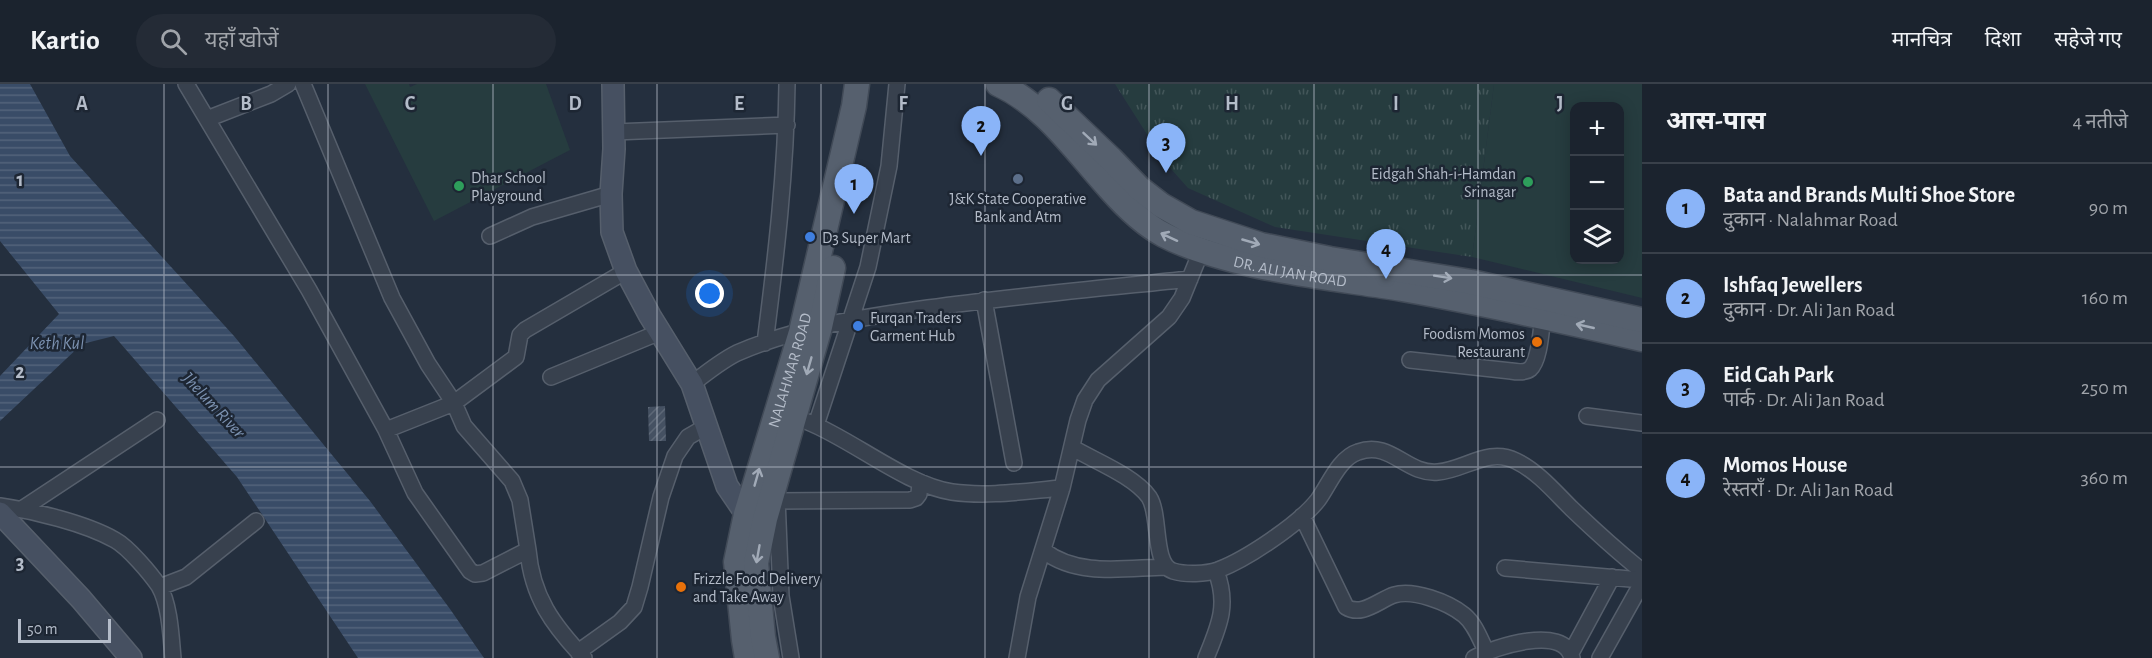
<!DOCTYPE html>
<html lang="hi">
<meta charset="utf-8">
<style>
:root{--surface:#1b232e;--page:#242b36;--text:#f1f3f6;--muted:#a0a4aa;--line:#39404a;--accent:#8ab4f8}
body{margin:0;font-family:"Alegreya Sans","Noto Sans Devanagari",sans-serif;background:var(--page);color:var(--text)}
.controls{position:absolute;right:18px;top:18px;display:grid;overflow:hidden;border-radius:12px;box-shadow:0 3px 15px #0003}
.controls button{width:54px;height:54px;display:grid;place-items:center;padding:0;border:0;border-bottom:2px solid var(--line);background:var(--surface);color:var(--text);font:30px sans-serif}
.scale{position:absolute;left:18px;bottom:15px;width:93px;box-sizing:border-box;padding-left:6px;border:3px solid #b4bcc9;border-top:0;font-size:16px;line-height:21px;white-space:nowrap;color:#b4bcc9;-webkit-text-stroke:4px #1d2633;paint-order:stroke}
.you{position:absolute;left:710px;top:210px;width:21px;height:21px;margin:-15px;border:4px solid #fff;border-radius:50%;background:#1a73e8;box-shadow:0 0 0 9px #1a73e833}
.badge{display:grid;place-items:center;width:39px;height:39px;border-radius:50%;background:var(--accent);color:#111;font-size:20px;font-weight:700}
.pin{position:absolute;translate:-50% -50px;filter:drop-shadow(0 2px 3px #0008)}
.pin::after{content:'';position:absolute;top:32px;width:21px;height:18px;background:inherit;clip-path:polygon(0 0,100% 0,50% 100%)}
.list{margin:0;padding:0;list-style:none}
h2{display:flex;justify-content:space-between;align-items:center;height:78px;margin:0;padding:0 24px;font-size:26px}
h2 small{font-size:20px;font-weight:400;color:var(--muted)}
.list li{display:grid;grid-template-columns:39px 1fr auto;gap:18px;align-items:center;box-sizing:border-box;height:90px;padding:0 24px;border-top:2px solid var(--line)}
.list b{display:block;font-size:22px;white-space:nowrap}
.list p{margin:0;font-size:20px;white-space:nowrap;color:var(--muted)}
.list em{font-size:20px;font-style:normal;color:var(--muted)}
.icon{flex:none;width:33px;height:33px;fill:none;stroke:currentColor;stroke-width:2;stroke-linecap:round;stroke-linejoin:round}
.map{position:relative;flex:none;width:1642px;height:574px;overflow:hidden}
header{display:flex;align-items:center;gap:36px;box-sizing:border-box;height:84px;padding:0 30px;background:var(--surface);border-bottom:2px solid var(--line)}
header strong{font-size:28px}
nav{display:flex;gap:33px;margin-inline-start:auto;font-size:21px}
.search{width:420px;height:54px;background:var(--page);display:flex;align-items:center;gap:15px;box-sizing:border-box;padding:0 21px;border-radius:33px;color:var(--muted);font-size:22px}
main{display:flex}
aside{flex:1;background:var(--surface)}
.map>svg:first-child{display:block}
.green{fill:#263c3f;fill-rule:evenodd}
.park{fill:url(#park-tufts)}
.water{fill:url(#water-rules)}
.building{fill:url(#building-hatch)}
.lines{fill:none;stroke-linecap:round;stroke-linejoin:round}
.street-casing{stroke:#565f6c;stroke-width:18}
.secondary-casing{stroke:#565f6c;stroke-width:24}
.primary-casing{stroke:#414a57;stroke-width:27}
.street{stroke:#38414e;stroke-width:15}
.secondary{stroke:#465061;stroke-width:21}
.primary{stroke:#56606e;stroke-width:24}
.oneway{stroke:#a1aab7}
.grid{fill:none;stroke:#b4bcc9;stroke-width:1.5;stroke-opacity:0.55}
.service-dot{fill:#5c6f8a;stroke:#1d2633;stroke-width:2}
.leisure-dot{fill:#2e9e5b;stroke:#1d2633;stroke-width:2}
.shop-dot{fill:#3f7fe0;stroke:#1d2633;stroke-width:2}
.food-dot{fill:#e8710a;stroke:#1d2633;stroke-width:2}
.labels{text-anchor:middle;stroke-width:5;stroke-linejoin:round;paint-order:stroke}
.poi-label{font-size:16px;fill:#b4bcc9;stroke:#1d2633;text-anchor:start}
.street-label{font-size:16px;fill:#b4bcc9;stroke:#1d2633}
.water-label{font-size:18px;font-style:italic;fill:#7c92b1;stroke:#1d2633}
.grid-label{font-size:20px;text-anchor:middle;font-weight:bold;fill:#b4bcc9;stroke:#1d2633;stroke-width:5;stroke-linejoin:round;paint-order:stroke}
</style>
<header>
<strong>Kartio</strong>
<div class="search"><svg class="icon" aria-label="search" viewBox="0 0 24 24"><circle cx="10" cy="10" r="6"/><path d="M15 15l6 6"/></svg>यहाँ खोजें</div>
<nav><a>मानचित्र</a><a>दिशा</a><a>सहेजे गए</a></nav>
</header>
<main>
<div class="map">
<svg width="1642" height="574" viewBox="0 0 1642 574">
<defs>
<pattern id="park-tufts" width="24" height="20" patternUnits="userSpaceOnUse" patternTransform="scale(1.5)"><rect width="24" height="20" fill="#263c3f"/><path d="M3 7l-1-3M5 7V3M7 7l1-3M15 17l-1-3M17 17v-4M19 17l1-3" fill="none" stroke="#435659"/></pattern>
<pattern id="water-rules" width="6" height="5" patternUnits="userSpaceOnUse" patternTransform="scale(1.5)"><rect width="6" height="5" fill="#394c67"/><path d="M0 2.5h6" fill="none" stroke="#53647b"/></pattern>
<pattern id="building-hatch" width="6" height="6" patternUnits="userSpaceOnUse" patternTransform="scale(1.5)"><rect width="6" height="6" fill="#455162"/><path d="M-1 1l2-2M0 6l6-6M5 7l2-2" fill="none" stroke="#5d6877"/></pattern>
</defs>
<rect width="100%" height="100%" fill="#242f3e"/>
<path class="green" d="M365 0H409L410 3 417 0H546L570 66 434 137Z
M1494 0H1642V214L1472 173ZM1574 22H1620V176H1574Z"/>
<path class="park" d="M1115 0H1494L1472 173 1275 143 1188 104 1164 77Z"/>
<path class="water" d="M0 0H30L70 72 234 252 370 417 450 525 484 574H358L237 393 114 252 82 260 0 337V292L59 230 0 157Z"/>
<path class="building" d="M665 322 666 357H649L648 323Z"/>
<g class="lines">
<g class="street-casing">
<path id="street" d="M186 0 309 206 386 346 415 409 470 487 475 490 483 489 528 466C532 513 553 541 584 574
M303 0 392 214 428 280 454 319 464 342 512 397 520 416 528 466
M207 35 271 10 288 0
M614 48 787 41
M490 152 532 133 611 110
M984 216 1014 379
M765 259C776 173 786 87 787 0
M1410 276 1511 287C1517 288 1525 289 1530 285 1540 276 1541 245 1543 232
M551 293 660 248
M692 300C706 289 721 277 737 269 797 243 864 233 928 224 1015 212 1103 204 1190 195
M1587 332 1642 339
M808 338C853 356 906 401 952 408 988 413 1026 407 1062 404
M816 341 868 183 889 82 897 0
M386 346 454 319 516 273 520 251 525 246 626 187
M1073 364C1095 377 1134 392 1149 413 1161 431 1152 480 1173 487 1186 491 1206 490 1218 486 1247 475 1299 440 1318 416 1329 401 1339 374 1358 368 1391 356 1406 391 1438 388 1465 386 1488 363 1516 377 1537 387 1554 407 1571 424 1594 446 1617 467 1642 487
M777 414 781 512 791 574
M777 417 910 416 916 414 919 410 920 398
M0 422C34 427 85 439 115 456 128 463 150 489 159 502 170 521 171 553 173 574
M22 425 157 336
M1302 432 1346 523C1362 533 1379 516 1394 511 1413 505 1448 518 1464 531 1475 540 1480 555 1486 567
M1044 467C1078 493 1124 484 1165 483
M1505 484 1642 496
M160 503 186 493 256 437
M578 568 620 538 634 523 640 503 661 413 675 372 688 353 707 342
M1571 569 1612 493
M1017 574 1028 513 1062 404 1078 336 1085 316 1098 296 1169 233 1182 214 1204 160
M1206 574C1219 542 1229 521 1216 487
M1474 574C1494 563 1564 540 1572 574
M1600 574 1642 499"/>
</g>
<g class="secondary-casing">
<path id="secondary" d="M613 0 614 65 611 110 612 148 626 187 650 232 692 300 727 402 746 430 759 434
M0 429 81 515 131 574"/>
</g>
<g class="primary-casing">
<g id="primary">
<path id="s1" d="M998 0C1045 21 1076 68 1110 105 1126 123 1143 140 1164 151 1230 185 1329 193 1402 205 1483 219 1563 237 1642 255"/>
<path d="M1049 16 1111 75 1139 104 1161 121 1191 138 1261 161 1330 175 1471 198 1642 236"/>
<path id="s2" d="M747 574 744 556 736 478 746 430 801 248 854 22 857 0"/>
<path d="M767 574 763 553 756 479 765 435 820 243 833 184"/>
</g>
</g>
<use href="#street" class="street"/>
<use href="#secondary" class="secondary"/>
<use href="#primary" class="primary"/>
</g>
<defs><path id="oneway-shaft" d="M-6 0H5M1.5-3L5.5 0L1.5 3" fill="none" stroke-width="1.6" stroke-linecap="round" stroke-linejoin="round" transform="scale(1.5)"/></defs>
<g class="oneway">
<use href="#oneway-shaft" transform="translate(1090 55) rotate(43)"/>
<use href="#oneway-shaft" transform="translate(1169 153) rotate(-155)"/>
<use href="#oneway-shaft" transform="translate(1251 158) rotate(16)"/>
<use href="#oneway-shaft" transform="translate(1443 193) rotate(9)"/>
<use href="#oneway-shaft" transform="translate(1585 242) rotate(-167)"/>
<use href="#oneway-shaft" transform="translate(809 282) rotate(106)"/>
<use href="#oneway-shaft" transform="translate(757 393) rotate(-74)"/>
<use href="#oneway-shaft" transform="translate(758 470) rotate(100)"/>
</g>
<path class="grid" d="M164 0V574M328 0V574M493 0V574M657 0V574M821 0V574M985 0V574M1149 0V574M1314 0V574M1478 0V574M0 191H1642M0 383H1642"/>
<circle class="service-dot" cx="1018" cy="95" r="6"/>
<g class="leisure-dot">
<circle cx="1528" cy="98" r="6"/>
<circle cx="459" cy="102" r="6"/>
</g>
<g class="shop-dot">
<circle cx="810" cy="153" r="6"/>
<circle cx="858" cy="242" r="6"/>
</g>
<g class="food-dot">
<circle cx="1537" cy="258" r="6"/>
<circle cx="681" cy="503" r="6"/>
</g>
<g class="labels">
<g class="poi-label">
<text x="1516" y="95" text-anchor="end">Eidgah Shah-i-Hamdan<tspan x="1516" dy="18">Srinagar</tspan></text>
<text x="471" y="99">Dhar School<tspan x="471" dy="18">Playground</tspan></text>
<text x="1018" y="120" text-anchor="middle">J&amp;K State Cooperative<tspan x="1018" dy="18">Bank and Atm</tspan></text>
<text x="822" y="159">D3 Super Mart</text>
<text x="870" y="239">Furqan Traders<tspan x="870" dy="18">Garment Hub</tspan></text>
<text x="1525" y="255" text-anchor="end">Foodism Momos<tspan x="1525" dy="18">Restaurant</tspan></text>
<text x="693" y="500">Frizzle Food Delivery<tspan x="693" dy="18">and Take Away</tspan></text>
</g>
<g class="street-label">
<text dy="6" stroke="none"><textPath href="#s1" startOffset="358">DR. ALI JAN ROAD</textPath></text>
<text dy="6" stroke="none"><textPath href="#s2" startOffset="296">NALAHMAR ROAD</textPath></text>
</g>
<g class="water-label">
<text x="57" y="265">Keth Kul</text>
<text transform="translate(214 321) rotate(47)" y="6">Jhelum River</text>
</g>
</g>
<g class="grid-label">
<text x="82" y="26">A</text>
<text x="246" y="26">B</text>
<text x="410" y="26">C</text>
<text x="575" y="26">D</text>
<text x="739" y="26">E</text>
<text x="903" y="26">F</text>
<text x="1067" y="26">G</text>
<text x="1232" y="26">H</text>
<text x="1396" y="26">I</text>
<text x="1560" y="26">J</text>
<text x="20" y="102">1</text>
<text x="20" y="294">2</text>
<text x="20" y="485">3</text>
</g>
</svg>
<div class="controls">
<button>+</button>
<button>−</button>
<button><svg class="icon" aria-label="layers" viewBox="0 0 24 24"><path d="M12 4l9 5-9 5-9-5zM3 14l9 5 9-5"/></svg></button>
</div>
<div class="scale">50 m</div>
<div class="you"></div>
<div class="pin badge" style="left:854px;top:130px">1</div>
<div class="pin badge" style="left:981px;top:72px">2</div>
<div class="pin badge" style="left:1166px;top:89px">3</div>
<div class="pin badge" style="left:1386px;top:195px">4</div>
</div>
<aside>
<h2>आस-पास<small>4 नतीजे</small></h2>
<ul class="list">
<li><span class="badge">1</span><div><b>Bata and Brands Multi Shoe Store</b><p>दुकान · Nalahmar Road</p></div><em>90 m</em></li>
<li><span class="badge">2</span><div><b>Ishfaq Jewellers</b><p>दुकान · Dr. Ali Jan Road</p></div><em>160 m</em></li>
<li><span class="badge">3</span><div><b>Eid Gah Park</b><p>पार्क · Dr. Ali Jan Road</p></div><em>250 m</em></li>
<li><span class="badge">4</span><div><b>Momos House</b><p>रेस्तराँ · Dr. Ali Jan Road</p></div><em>360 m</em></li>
</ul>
</aside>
</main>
